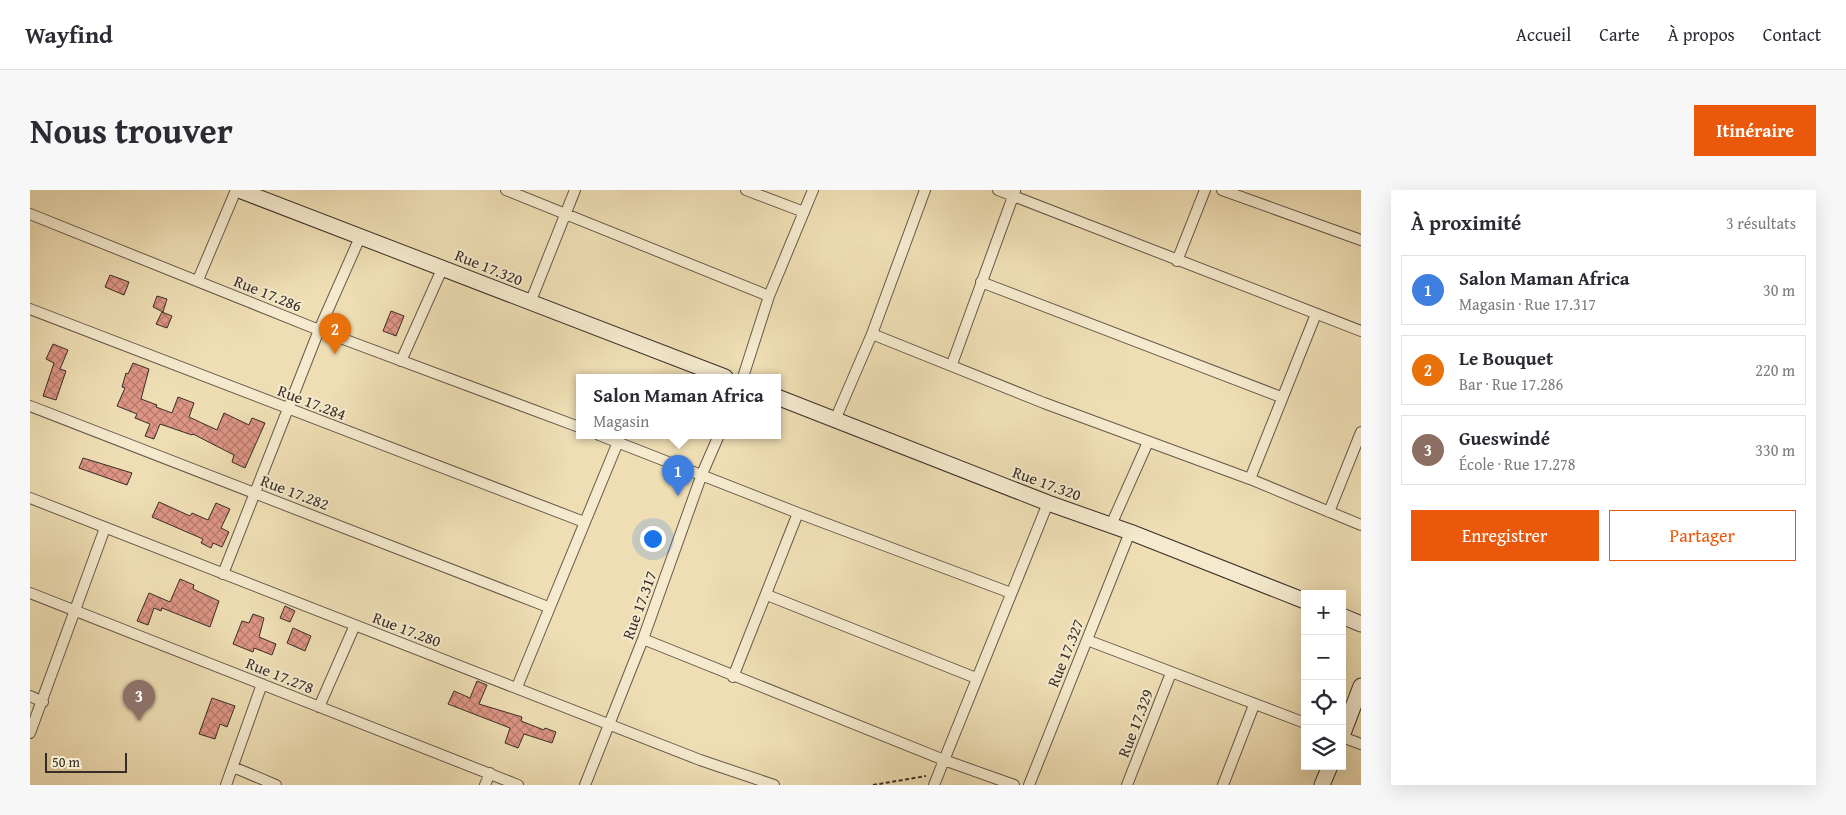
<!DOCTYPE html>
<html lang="fr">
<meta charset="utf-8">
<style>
:root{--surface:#fff;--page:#f7f7f7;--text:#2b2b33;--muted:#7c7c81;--line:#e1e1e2;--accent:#ea580c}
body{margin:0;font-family:"Gentium Book Plus",serif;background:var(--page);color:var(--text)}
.controls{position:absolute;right:15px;bottom:15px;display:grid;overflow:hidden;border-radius:0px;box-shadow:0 5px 20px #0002}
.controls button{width:45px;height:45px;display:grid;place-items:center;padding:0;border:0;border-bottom:1px solid var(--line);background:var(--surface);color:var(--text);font:25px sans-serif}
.scale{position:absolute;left:15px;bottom:12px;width:82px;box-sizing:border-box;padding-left:5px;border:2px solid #382d26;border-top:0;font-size:14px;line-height:18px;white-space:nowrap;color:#382d26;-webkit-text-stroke:4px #f5eace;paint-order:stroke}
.you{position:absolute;left:622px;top:348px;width:18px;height:18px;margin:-12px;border:4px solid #fff;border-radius:50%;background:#1a73e8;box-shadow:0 0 0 8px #1a73e833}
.badge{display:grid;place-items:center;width:32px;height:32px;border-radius:50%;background:var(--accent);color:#fff;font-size:16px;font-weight:700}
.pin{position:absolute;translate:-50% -41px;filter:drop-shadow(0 1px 2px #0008)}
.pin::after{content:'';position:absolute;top:26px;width:18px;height:15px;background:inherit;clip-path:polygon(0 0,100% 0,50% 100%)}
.popup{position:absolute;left:546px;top:184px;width:205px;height:65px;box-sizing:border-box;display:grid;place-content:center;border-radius:0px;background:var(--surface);filter:drop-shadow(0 1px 4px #0005);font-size:16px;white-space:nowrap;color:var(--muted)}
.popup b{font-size:19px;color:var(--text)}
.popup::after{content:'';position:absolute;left:50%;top:100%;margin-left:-10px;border:10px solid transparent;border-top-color:var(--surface)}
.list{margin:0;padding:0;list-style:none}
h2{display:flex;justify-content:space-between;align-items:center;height:65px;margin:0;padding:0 20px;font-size:21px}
h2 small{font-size:16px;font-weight:400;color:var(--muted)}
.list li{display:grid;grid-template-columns:32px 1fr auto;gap:15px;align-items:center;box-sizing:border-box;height:70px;margin:0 10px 10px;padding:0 10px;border:1px solid var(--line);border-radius:0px}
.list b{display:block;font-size:19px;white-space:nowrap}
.list p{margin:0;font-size:16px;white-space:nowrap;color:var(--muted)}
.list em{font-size:16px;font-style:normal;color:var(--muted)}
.actions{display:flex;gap:10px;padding:15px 20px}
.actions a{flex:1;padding:11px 0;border:1px solid var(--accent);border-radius:0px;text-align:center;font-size:18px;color:var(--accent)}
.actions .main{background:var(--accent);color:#fff}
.icon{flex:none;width:28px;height:28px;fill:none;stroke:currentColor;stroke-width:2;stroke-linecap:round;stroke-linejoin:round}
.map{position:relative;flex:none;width:1331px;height:595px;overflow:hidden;border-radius:0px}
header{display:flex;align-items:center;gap:30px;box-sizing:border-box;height:70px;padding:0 25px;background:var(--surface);border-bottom:1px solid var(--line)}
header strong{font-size:24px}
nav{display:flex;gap:28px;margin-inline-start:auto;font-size:18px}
.intro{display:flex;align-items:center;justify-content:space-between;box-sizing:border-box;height:120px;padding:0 30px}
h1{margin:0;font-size:35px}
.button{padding:12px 22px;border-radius:0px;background:var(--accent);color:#fff;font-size:18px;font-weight:700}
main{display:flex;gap:30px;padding:0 30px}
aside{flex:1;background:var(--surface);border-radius:0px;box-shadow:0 5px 20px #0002}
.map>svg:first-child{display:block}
.building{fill:url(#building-cross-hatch);stroke:#382d26}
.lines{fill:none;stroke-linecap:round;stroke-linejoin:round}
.street-casing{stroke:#66594a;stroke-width:12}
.secondary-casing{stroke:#382d26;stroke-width:17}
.path{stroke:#382d26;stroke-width:2;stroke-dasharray:4 2.5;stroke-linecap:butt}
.street{stroke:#f5eace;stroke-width:10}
.secondary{stroke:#f5eace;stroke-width:15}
.labels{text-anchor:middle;stroke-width:4;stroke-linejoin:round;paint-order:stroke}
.street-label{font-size:16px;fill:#382d26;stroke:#f5eace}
</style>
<header>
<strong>Wayfind</strong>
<nav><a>Accueil</a><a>Carte</a><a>À propos</a><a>Contact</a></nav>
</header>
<div class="intro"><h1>Nous trouver</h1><a class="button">Itinéraire</a></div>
<main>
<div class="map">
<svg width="1331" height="595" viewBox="0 0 1331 595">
<defs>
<pattern id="building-cross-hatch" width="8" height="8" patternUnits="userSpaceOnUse" patternTransform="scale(1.25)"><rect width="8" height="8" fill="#de9585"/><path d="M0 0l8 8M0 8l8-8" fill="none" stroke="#b57a6d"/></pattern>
</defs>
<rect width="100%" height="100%" fill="#efdeb4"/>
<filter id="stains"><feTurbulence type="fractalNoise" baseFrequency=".004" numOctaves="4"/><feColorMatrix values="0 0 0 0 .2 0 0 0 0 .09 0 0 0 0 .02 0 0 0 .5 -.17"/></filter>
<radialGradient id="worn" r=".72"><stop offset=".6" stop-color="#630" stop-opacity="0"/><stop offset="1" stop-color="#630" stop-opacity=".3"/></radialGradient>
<path class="building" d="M80 85 99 92 94 105 75 97Z
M127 106 137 109 133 122 123 117Z
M361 121 374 126 366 146 353 141Z
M132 122 142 126 137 138 126 134Z
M23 154 38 160 30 179 36 181 26 210 13 206 24 173 16 169Z
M103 173 119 179 111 209 127 215 126 217 142 223 148 207 164 213 159 227 187 240 194 223 219 235 222 228 235 233 215 278 202 272 204 265 163 244 162 245 130 234 124 249 115 246 120 234 105 228 107 224 87 216 95 198 92 197 96 183 98 184Z
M53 268 102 283 97 295 49 278Z
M129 312 160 326 162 323 178 330 186 313 200 319 191 338 199 342 192 357 183 353 181 358 171 353 173 349 122 327Z
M150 389 164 395 163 399 189 411 180 437 132 418 131 421 124 418 118 435 107 431 119 403 140 412Z
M255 416 265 421 260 432 250 428Z
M223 424 234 428 229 447 246 454 242 465 224 458 223 462 203 454 212 431 219 433Z
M263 438 281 446 275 461 257 453Z
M447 491 457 495 449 514 492 527 491 531 514 540 515 538 526 542 522 553 494 544 488 558 475 553 480 538 418 514 424 501 440 508Z
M182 508 205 516 197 537 190 534 185 549 169 544Z"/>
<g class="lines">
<g class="street-casing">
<path id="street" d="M476 0 739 106
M716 0 774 22
M968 0 1331 141
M1192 0 1331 50
M0 24 289 140 549 237
M1147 71 1175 0
M168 90 206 0
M951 92 1251 207
M500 113 545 0
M0 119 554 332
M842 144 1014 213 1220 289 1331 335
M371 171 413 77
M922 174 985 1
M713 187 739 106 783 0
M0 216 518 417
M805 230 842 144 895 0
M569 245 768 323 981 403
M1220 289 1286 124
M0 308 670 570 744 595
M1299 322 1331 242
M1081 335 1118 252
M193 384 289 140 331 45
M0 403 488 595
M737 405 946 488
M613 449 914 570 984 595
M1057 450 1275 533
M703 487 768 323
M487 497 588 252
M0 506 13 512
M289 517 325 435
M0 543 75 338
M1312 547 1331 554
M203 577 246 595
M196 595 232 494
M455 595 460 583
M555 595 613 449 672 284 689 245
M904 595 1018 313
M999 595 1100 342
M1097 595 1141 483
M1193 595 1224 515"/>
</g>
<g class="secondary-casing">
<path id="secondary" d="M209 0 695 187
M747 207 1018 313 1100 342 1275 411
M1312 426 1331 434
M1312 546 1331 496
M1292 595 1300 576"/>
</g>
<path class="path" d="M843 595 896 586"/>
<use href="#street" class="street"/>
<use href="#secondary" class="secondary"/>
</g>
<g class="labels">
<g class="street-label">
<text transform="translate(459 77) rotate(22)" y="6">Rue 17.320</text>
<text transform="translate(238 103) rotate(22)" y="6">Rue 17.286</text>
<text transform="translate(282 212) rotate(21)" y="6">Rue 17.284</text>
<text transform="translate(1017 293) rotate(20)" y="6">Rue 17.320</text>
<text transform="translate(265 302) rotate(21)" y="6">Rue 17.282</text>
<text transform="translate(609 415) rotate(-70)" y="6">Rue 17.317</text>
<text transform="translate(377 439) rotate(21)" y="6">Rue 17.280</text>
<text transform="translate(1035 463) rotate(-68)" y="6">Rue 17.327</text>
<text transform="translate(250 485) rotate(22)" y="6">Rue 17.278</text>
<text transform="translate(1105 533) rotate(-69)" y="6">Rue 17.329</text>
</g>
</g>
<rect width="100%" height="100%" filter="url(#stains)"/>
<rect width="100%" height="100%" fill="url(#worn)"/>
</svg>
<div class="controls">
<button>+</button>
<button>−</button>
<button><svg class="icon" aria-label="locate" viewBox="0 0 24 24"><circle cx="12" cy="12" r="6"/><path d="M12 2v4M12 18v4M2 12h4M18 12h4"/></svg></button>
<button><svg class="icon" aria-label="layers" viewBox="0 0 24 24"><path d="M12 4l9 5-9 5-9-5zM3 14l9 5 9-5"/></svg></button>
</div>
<div class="scale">50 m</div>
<div class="you"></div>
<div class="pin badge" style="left:648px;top:306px;background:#3f7fe0">1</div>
<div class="popup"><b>Salon Maman Africa</b>Magasin</div>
<div class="pin badge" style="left:305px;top:164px;background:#e8710a">2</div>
<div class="pin badge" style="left:109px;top:531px;background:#8d6e63">3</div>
</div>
<aside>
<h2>À proximité<small>3 résultats</small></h2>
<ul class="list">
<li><span class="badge" style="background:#3f7fe0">1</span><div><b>Salon Maman Africa</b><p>Magasin · Rue 17.317</p></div><em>30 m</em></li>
<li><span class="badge" style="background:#e8710a">2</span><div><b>Le Bouquet</b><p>Bar · Rue 17.286</p></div><em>220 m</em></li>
<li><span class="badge" style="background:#8d6e63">3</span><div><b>Gueswindé</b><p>École · Rue 17.278</p></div><em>330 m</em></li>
</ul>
<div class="actions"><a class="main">Enregistrer</a><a>Partager</a></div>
</aside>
</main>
